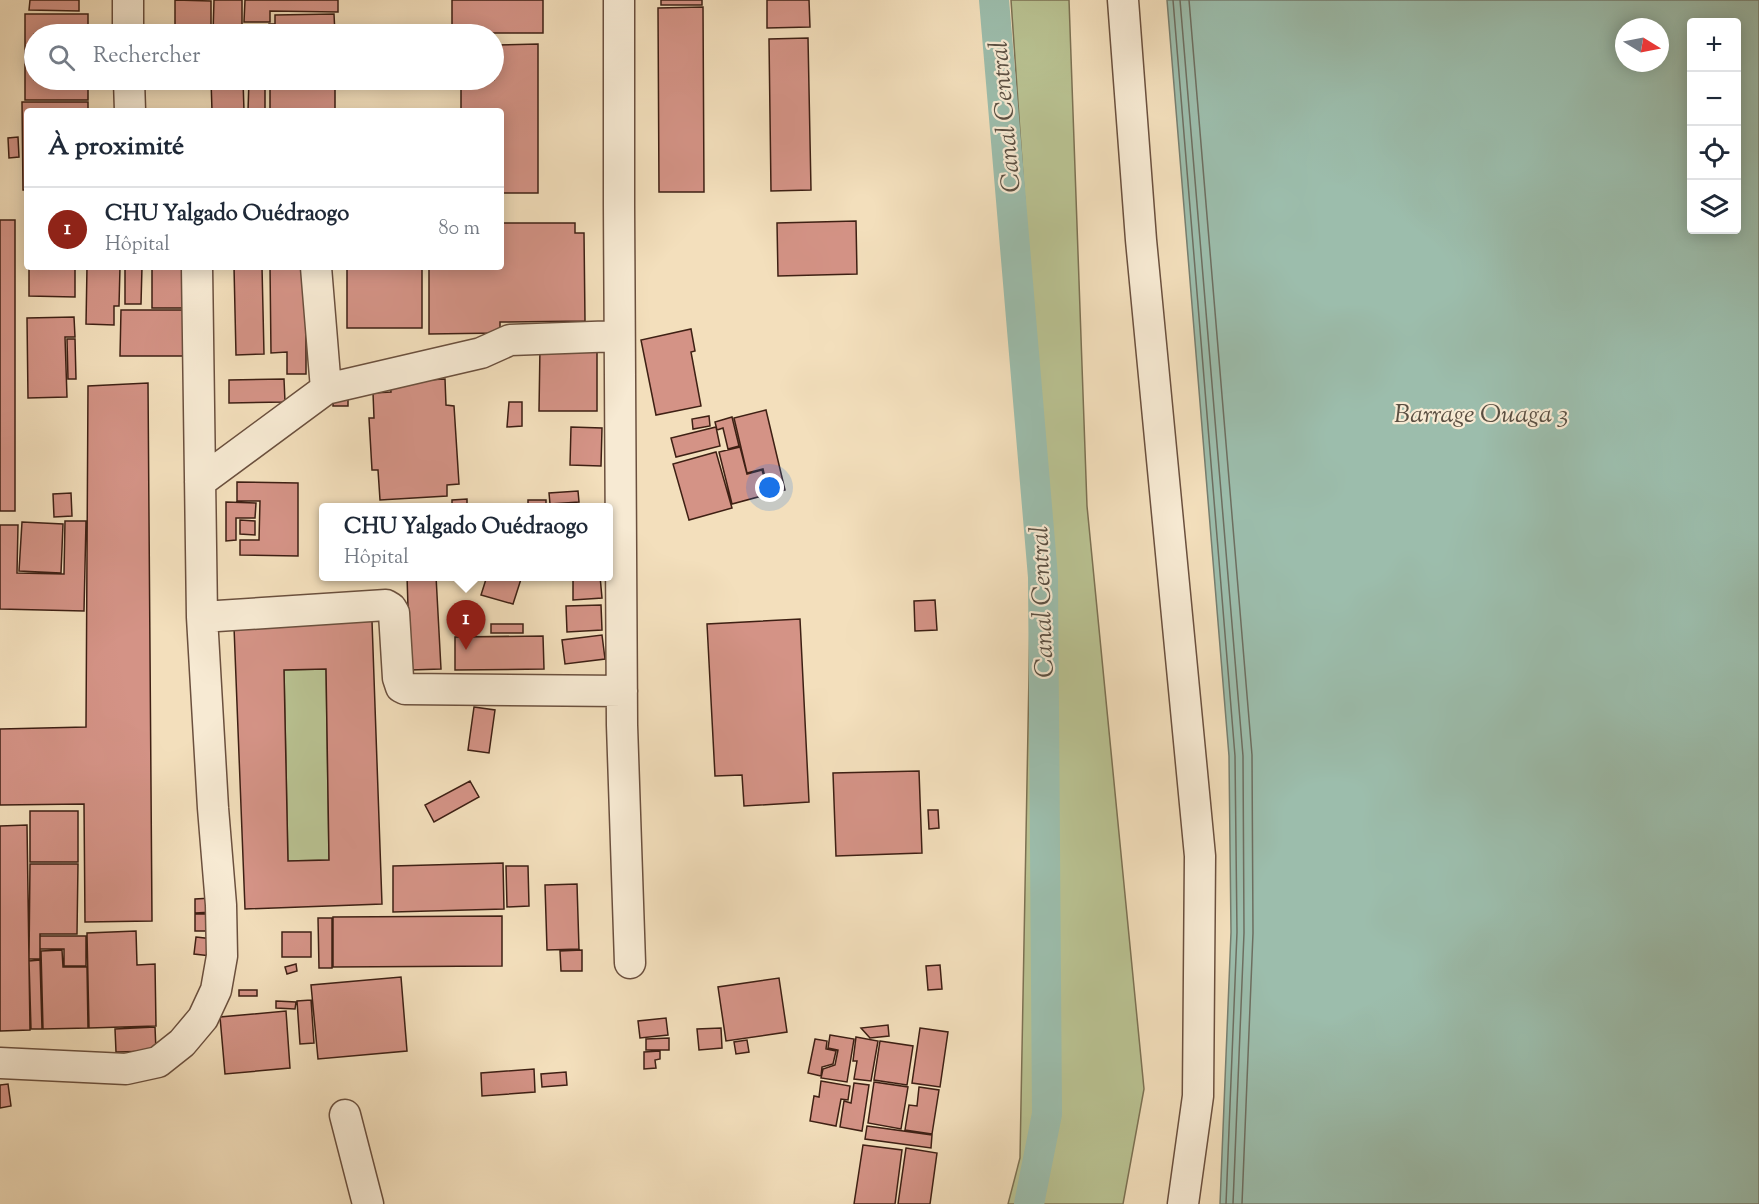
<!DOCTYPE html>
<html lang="fr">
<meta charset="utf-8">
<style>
:root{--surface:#fff;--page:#f6f6f7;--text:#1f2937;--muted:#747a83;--line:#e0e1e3;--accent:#8f2418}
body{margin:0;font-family:"Sorts Mill Goudy",serif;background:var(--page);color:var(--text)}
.controls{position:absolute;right:18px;top:18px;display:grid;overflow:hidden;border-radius:6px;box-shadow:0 3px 15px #0003}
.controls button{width:54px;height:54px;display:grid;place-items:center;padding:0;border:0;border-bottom:2px solid var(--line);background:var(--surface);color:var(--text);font:30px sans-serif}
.compass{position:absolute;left:1615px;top:18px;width:54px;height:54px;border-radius:50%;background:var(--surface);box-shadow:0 3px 15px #0003;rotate:100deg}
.you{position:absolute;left:770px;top:488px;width:21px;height:21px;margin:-15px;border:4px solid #fff;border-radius:50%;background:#1a73e8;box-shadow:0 0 0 9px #1a73e833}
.badge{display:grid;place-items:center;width:39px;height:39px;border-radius:50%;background:var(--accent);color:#fff;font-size:20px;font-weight:700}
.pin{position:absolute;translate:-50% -50px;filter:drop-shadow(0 2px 3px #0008)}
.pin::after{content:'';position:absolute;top:32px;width:21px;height:18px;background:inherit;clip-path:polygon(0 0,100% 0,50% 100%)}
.popup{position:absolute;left:319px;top:503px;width:294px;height:78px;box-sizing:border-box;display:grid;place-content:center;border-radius:6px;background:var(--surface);filter:drop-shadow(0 2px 4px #0005);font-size:20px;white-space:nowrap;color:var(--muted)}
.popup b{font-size:22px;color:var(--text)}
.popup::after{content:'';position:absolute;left:50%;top:100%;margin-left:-12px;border:12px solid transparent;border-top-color:var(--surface)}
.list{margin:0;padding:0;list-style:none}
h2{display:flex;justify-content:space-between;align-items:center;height:78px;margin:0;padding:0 24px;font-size:26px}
h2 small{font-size:20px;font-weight:400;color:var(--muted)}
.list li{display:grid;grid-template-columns:39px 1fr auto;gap:18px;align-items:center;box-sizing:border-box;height:84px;padding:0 24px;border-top:2px solid var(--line)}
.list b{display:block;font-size:22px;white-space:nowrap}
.list p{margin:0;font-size:20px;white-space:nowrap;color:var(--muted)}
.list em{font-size:20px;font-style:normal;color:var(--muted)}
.icon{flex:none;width:33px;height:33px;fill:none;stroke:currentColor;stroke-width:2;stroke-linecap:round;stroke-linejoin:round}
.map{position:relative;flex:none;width:1759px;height:1204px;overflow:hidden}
.search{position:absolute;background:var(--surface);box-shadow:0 3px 15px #0003;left:24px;top:24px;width:480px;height:66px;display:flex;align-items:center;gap:15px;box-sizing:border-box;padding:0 21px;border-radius:33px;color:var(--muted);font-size:22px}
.panel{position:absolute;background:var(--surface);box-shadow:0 3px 15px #0003;left:24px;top:108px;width:480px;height:162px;border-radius:6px}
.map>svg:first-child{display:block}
.green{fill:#b9c292;stroke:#7c7153;stroke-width:1.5}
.water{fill:#9cbdac;stroke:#767e6f;stroke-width:1.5;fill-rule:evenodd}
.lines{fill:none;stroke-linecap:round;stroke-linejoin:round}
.shore{stroke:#6d6e60;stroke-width:1.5}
.canal{stroke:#9cbdac;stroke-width:30}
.building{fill:#d49386;stroke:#3e2014;stroke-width:1.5;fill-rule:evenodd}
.minor-casing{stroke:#6b503e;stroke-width:33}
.minor{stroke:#f7ead3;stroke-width:30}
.labels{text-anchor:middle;stroke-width:4.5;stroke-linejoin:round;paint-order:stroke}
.water-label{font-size:26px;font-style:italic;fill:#5a4f42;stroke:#f7ead3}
</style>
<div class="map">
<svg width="1759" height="1204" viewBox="0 0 1759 1204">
<rect width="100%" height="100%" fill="#f3dfbc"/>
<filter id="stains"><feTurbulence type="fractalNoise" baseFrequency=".00333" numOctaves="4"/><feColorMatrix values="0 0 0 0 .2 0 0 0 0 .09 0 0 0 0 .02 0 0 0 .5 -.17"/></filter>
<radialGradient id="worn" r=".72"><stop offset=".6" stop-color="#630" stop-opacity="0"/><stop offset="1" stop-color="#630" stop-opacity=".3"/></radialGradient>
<path class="green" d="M1011 0H1069L1087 506 1144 1089 1123 1204H1008L1020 1158 1035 353Z
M326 669 329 860 288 861 284 670Z"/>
<path class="water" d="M1167 0H1759V1204H1220L1231 932 1229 756ZM1692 22H1736V230H1692ZM1624 27H1660V63H1624Z"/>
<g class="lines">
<path class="shore" d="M1173 0 1235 756 1237 932 1226 1204
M1180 0 1243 756 1244 933 1233 1204
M1189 0 1252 755 1253 933 1242 1204"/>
<path class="canal" d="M994 0 1043 577 1047 1114 1029 1204"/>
</g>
<path class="building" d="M30 0H79V11L29 10Z
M175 0 211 1V34H175Z
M214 0H242V34H213Z
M245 0H338V12L270 11V22H244Z
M452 0H543V33H452Z
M661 0H702V5H661Z
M767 0H809L810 27 767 28Z
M703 7 704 192H659L658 8Z
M25 14H88V34H34V80H88V100H25Z
M334 14 335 34H269V24H275V15Z
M249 29H266L265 34H249Z
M808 38 811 190 771 191 769 39Z
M538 44V193H501V111H461V80H494V45Z
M211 80H243L244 111H212Z
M249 80H265V111H248Z
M270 80H335V111H270Z
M22 102H88V111H27V190H23Z
M18 137 19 157 9 158 8 138Z
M0 220H15V511H0Z
M856 221 857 274 778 276 777 223Z
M501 223H575V233H584L585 321 500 322V333L429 334V267H501Z
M29 267H75V297L29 296Z
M87 267H120L119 306H114V325L86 324Z
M125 267H142L141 304H125Z
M190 267 189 308H152V268Z
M234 267H262L264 354 236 355Z
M270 267H306V374H287V352L271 353Z
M345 267H389V268Z
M347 269H422V328H347Z
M121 310H190L189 356H120Z
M74 317 75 337H65L67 397 28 398 27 318Z
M691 329 695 351 691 352 701 406 656 415 641 340Z
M67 339H75L76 379H68Z
M540 347H597V411H539Z
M284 379 285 402 229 403V380Z
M445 379 446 405 454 406 459 484 447 485V496L380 500 378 470H372L369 418H374L373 393 391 392 390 382Z
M148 383 152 921 85 922 84 804 0 805V729L86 727 88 386Z
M333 398H348V406H333Z
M509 402H522V426L507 427Z
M766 410 785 490 769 494 763 469 747 473 734 418Z
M709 416 710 426 693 429 692 419Z
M732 417 739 446 728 449 723 428 717 430 715 422Z
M571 427 602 428 601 466 570 465Z
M716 427 720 446 676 457 671 438Z
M740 447 747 474 762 470 769 494 732 504 719 452Z
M716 452 732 508 689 520 673 464Z
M237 482 298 483V556L240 555V540H259L260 501H237Z
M578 491 579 502 550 504 549 493Z
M71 493 72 516 54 517 53 494Z
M467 499V508H452V500Z
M528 500H546V508H528Z
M226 502 256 503 255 518H236V540L226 541Z
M240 520 255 521V535L240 534Z
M65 521H86L84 611 0 609V525H18L17 573 64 574Z
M22 522 63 524 61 573 19 571Z
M407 576H436L441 669 410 670Z
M487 576H522L513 604 481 595Z
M573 576H600L602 598 573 600Z
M935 600 937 630 915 631 914 601Z
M601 605 602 630 567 632 566 606Z
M800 619 809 802 744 806 742 775 715 776 707 624Z
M372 621 382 904 245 909 234 627ZM326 669 329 860 288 861 284 670Z
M491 624H523V633H491Z
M602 635 605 659 565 664 562 640Z
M543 636 544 669 455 670V637Z
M474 707 495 710 489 753 468 750Z
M919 771 922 853 836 856 833 773Z
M470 781 479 797 434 822 425 805Z
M928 810H938L939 828 929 829Z
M30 811H78V862H30Z
M27 825 30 1030 0 1031V826Z
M503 863 504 909 393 912V866Z
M30 864H78L77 934H40V959H29Z
M506 866H528L529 906 507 907Z
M577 884 579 949 547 950 545 885Z
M212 898 213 912 195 913V899Z
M195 914H212V931H195Z
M502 916V966L333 967V917Z
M318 918H332V968H319Z
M136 931 137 965 155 964 156 1026 89 1028 87 933Z
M282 932H311V957H282Z
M40 936H86V966H64V949H40Z
M196 937 213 939 211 956 194 954Z
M62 950 63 967H87L88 1028 43 1029 41 951Z
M582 950V971H561L560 951Z
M40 960 42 1029H31L29 961Z
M296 964 297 971 287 974 285 967Z
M940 965 942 989 928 990 926 966Z
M401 977 407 1051 318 1059 311 985Z
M779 978 787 1032 726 1041 718 987Z
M239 990H257V996H239Z
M311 1000 314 1043 300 1044 297 1001Z
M276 1001 296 1002 295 1009 276 1008Z
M286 1011 290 1068 225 1074 220 1017Z
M666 1018 668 1035 640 1038 638 1021Z
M888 1025 889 1036 870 1038 861 1028Z
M155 1027 156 1051 116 1052 115 1029Z
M721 1028 722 1048 699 1050 697 1029Z
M920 1028 948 1032 940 1087 912 1083Z
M830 1035 854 1039 847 1082 821 1078 823 1069 835 1065 838 1050 828 1048Z
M856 1037 878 1041 871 1081 854 1079 857 1061H853Z
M669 1038V1050H646V1039Z
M815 1039 827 1041 826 1049 836 1051 833 1064 822 1067 821 1076 808 1073Z
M747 1040 749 1052 736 1054 734 1042Z
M880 1041 913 1046 907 1085 874 1080Z
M660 1051V1059L655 1060 656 1068 644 1069V1052Z
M534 1069 535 1092 482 1096 481 1073Z
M566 1072 567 1085 542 1087 541 1074Z
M821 1081 850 1086 848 1100 841 1099 836 1126 810 1121 814 1096 819 1097Z
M874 1082 908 1087 901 1129 868 1123Z
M854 1083 869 1085 862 1131 840 1127 844 1101 851 1103Z
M8 1084 11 1106 0 1108V1085Z
M919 1087 939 1090 932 1134 905 1130 909 1105 917 1106Z
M867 1126 932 1135 931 1148 865 1139Z
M863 1145 902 1150 895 1204H854Z
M906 1148 937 1153 930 1204H898Z"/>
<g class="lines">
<g class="minor-casing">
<path id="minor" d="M128 0V34
M619 0V205L622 725 630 963
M1123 0 1141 240 1200 856 1198 1096 1183 1204
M129 80 130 111
M326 389 481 353 510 340 619 336
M200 482 326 389 316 267
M202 617 386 605 391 608 394 613 398 678 401 687 405 689 622 691
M0 1063 126 1069 158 1062 182 1043 203 1018 216 990 222 956 221 905 213 808 202 617 197 267
M345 1115 368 1204"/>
</g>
<use href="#minor" class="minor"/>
</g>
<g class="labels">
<g class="water-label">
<text transform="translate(1004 117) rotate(-95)" y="9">Canal Central</text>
<text x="1481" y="422">Barrage Ouaga 3</text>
<text transform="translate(1041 602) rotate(-92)" y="9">Canal Central</text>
</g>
</g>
<rect width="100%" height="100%" filter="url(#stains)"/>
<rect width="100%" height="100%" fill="url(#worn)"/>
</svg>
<div class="controls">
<button>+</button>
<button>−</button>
<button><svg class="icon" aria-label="locate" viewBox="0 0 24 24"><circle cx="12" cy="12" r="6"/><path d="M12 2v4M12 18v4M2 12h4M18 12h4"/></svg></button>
<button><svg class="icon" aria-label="layers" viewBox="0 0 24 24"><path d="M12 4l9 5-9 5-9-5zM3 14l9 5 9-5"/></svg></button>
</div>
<svg class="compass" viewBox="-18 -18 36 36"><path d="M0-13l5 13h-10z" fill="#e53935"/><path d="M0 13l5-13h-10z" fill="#747a83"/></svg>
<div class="you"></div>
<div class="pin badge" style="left:466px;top:650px">1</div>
<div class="popup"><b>CHU Yalgado Ouédraogo</b>Hôpital</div>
<div class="search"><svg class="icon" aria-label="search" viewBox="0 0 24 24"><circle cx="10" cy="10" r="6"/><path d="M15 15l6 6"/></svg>Rechercher</div>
<section class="panel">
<h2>À proximité<small></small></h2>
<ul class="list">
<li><span class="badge">1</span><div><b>CHU Yalgado Ouédraogo</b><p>Hôpital</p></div><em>80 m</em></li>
</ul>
</section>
</div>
